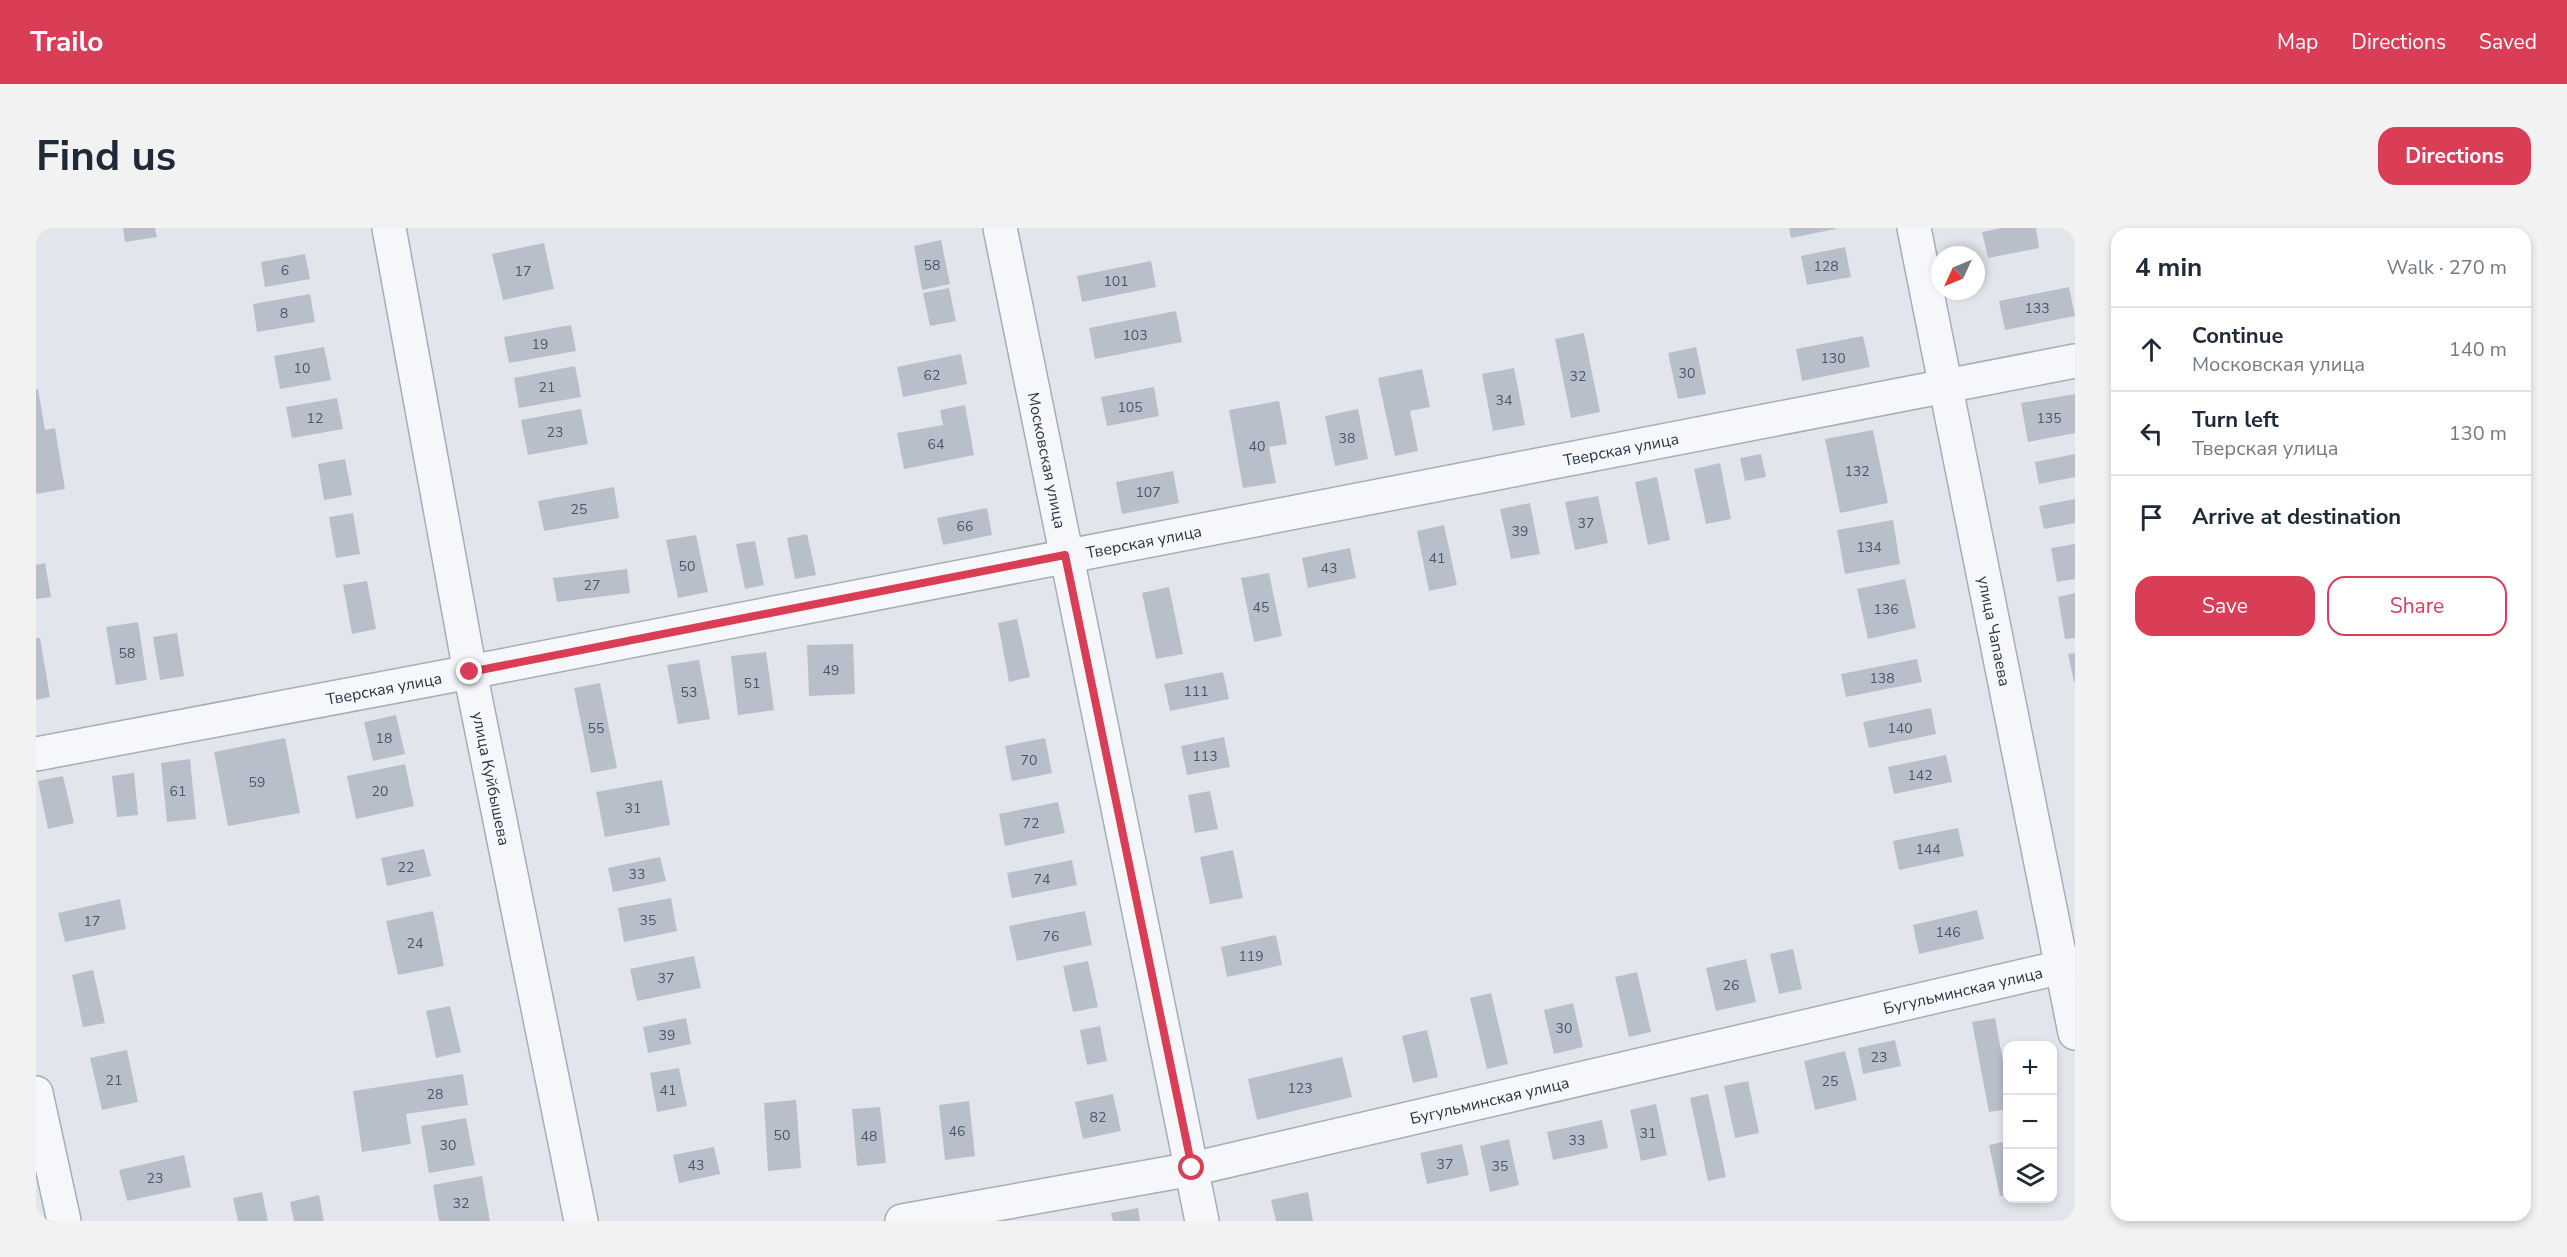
<!DOCTYPE html>
<meta charset="utf-8">
<style>
:root{--surface:#fff;--page:#f2f2f3;--text:#1f2937;--muted:#747a83;--line:#e0e1e3;--accent:#da3e57}
body{margin:0;font-family:"Nunito Sans",sans-serif;background:var(--page);color:var(--text)}
.controls{position:absolute;right:18px;bottom:18px;display:grid;overflow:hidden;border-radius:12px;box-shadow:0 3px 9px #0003}
.controls button{width:54px;height:54px;display:grid;place-items:center;padding:0;border:0;border-bottom:2px solid var(--line);background:var(--surface);color:var(--text);font:30px sans-serif}
.compass{position:absolute;left:1895px;top:18px;width:54px;height:54px;border-radius:50%;background:var(--surface);box-shadow:0 3px 9px #0003;rotate:226deg}
.stop{position:absolute;width:18px;height:18px;margin:-14px;border:4px solid #da3e57;border-radius:50%;background:#fff}
.stop.end{background:#da3e57;border-color:#fff;box-shadow:0 2px 6px #0008}
.list{margin:0;padding:0;list-style:none}
h2{display:flex;justify-content:space-between;align-items:center;height:78px;margin:0;padding:0 24px;font-size:26px}
h2 small{font-size:20px;font-weight:400;color:var(--muted)}
.list li{display:grid;grid-template-columns:39px 1fr auto;gap:18px;align-items:center;box-sizing:border-box;height:84px;padding:0 24px;border-top:2px solid var(--line)}
.list b{display:block;font-size:22px;white-space:nowrap}
.list p{margin:0;font-size:20px;white-space:nowrap;color:var(--muted)}
.list em{font-size:20px;font-style:normal;color:var(--muted)}
.actions{display:flex;gap:12px;padding:18px 24px}
.actions a{flex:1;padding:14px 0;border:2px solid var(--accent);border-radius:18px;text-align:center;font-size:21px;color:var(--accent)}
.actions .main{background:var(--accent);color:#fff}
.icon{flex:none;width:33px;height:33px;fill:none;stroke:currentColor;stroke-width:2;stroke-linecap:round;stroke-linejoin:round}
.map{position:relative;flex:none;width:2039px;height:993px;overflow:hidden;border-radius:18px}
header{display:flex;align-items:center;gap:36px;box-sizing:border-box;height:84px;padding:0 30px;background:var(--accent);color:#fff}
header strong{font-size:28px}
nav{display:flex;gap:33px;margin-inline-start:auto;font-size:21px}
.intro{display:flex;align-items:center;justify-content:space-between;box-sizing:border-box;height:144px;padding:0 36px}
h1{margin:0;font-size:42px}
.button{padding:15px 27px;border-radius:18px;background:var(--accent);color:#fff;font-size:21px;font-weight:700}
main{display:flex;gap:36px;padding:0 36px}
aside{flex:1;background:var(--surface);border-radius:18px;box-shadow:0 3px 9px #0003}
.map>svg:first-child{display:block}
.building{fill:#b9bfca}
.lines{fill:none;stroke-linecap:round;stroke-linejoin:round}
.minor-casing{stroke:#a6adb7;stroke-width:36}
.minor{stroke:#f6f7fa;stroke-width:33}
.route{stroke:#da3e57;stroke-width:8}
.labels{text-anchor:middle;stroke-width:6;stroke-linejoin:round;paint-order:stroke}
.number-label{font-size:14px;fill:#4c5667}
.street-label{font-size:16px;fill:#283346;stroke:#f2f5f9}
</style>
<header>
<strong>Trailo</strong>
<nav><a>Map</a><a>Directions</a><a>Saved</a></nav>
</header>
<div class="intro"><h1>Find us</h1><a class="button">Directions</a></div>
<main>
<div class="map">
<svg width="2039" height="993" viewBox="0 0 2039 993">
<rect width="100%" height="100%" fill="#e2e6ec"/>
<path class="building" d="M87 0H119L121 9 89 14Z
M1753 0H1799V1L1755 10Z
M1965 0H2000L2003 20 1952 30 1946 4Z
M905 12 914 56 886 62 878 18Z
M508 15 518 61 467 72 456 26Z
M1809 19 1815 49 1771 57 1765 28Z
M269 26 274 51 229 59 225 34Z
M1115 33 1120 59 1046 74 1041 48Z
M2033 59 2039 88 1969 102 1963 73Z
M913 60 920 93 894 98 887 65Z
M274 66 279 94 221 104 217 76Z
M1140 83 1146 114 1059 131 1053 100Z
M535 97 540 123 473 135 468 109Z
M1548 105 1564 184 1535 190 1519 111Z
M1827 108 1834 139 1766 153 1760 121Z
M288 119 295 152 244 161 238 128Z
M1660 119 1670 166 1642 171 1632 125Z
M925 126 931 156 867 169 861 139Z
M539 138 545 169 483 180 478 150Z
M1478 140 1489 197 1457 203 1446 146Z
M1386 141 1394 179 1374 183 1382 223 1359 228 1342 150Z
M1118 159 1123 188 1071 198 1065 169Z
M2 161 9 202 19 200 29 261 0 266V162Z
M2039 166V205L1992 214 1985 175Z
M301 170 307 201 256 210 250 179Z
M1243 173 1251 216 1233 219 1240 255 1207 260 1193 182Z
M929 177 938 227 868 241 861 205 907 197 904 182Z
M545 181 552 216 492 227 485 192Z
M1322 181 1332 231 1299 238 1289 188Z
M1837 202 1852 275 1804 285 1789 211Z
M1725 226 1730 249 1709 253 1704 230Z
M2039 226V249L2003 256 1999 234Z
M309 231 316 267 288 272 282 236Z
M1684 235 1695 291 1670 296 1658 241Z
M1137 243 1143 275 1086 286 1080 254Z
M1621 249 1634 312 1612 317 1599 254Z
M578 259 583 290 508 303 502 273Z
M1562 268 1572 315 1539 322 1529 274Z
M2039 271V295L2008 301 2003 278Z
M1494 275 1504 326 1475 331 1464 281Z
M951 280 956 307 907 317 901 290Z
M317 285 324 326 300 330 293 289Z
M1857 292 1864 336 1809 346 1801 302Z
M1408 297 1421 357 1393 363 1381 303Z
M771 306 780 347 759 351 751 310Z
M660 307 672 364 642 370 630 312Z
M719 313 728 357 709 361 700 316Z
M2039 316V351L2021 354 2015 320Z
M1314 320 1320 350 1272 360 1266 330Z
M9 335 15 369 0 371V337Z
M591 341 594 365 521 374 517 350Z
M1233 345 1246 408 1218 414 1205 350Z
M1869 351 1880 400 1832 411 1821 361Z
M331 353 340 401 316 406 307 357Z
M1133 359 1147 426 1120 431 1106 365Z
M2039 365V410L2029 411 2022 369Z
M981 391 994 449 973 454 962 395Z
M102 394 111 452 80 457 70 399Z
M141 405 148 448 124 452 117 409Z
M0 410H4L14 469 0 472Z
M817 416 819 466 773 468 771 417Z
M730 424 738 482 702 487 695 428Z
M2039 425V454H2038L2032 426Z
M1881 431 1886 454 1810 469 1805 446Z
M663 432 674 491 642 496 631 437Z
M1187 444 1193 471 1134 483 1128 456Z
M564 455 581 540 555 545 538 460Z
M1895 480 1900 506 1833 520 1827 494Z
M360 487 369 526 337 533 328 494Z
M1188 509 1194 539 1151 547 1145 518Z
M249 510 264 585 192 598 178 524Z
M1009 510 1016 545 976 553 969 518Z
M1910 527 1916 554 1858 566 1852 539Z
M154 531 160 591 131 594 125 535Z
M369 536 378 578 320 591 311 548Z
M98 545 102 587 81 589 76 548Z
M27 548 38 595 12 601 2 553Z
M626 552 634 597 569 609 560 564Z
M1174 563 1182 601 1159 605 1152 567Z
M1022 574 1029 605 969 618 963 586Z
M1922 600 1928 628 1863 642 1857 613Z
M388 621 395 648 351 658 345 630Z
M1197 622 1207 670 1174 676 1164 629Z
M624 629 630 653 577 664 572 640Z
M1036 632 1041 657 976 670 971 645Z
M635 670 641 703 588 714 582 680Z
M84 671 90 701 29 714 22 685Z
M1941 682 1948 711 1883 726 1877 697Z
M397 683 408 738 362 747 350 693Z
M1049 683 1056 717 981 733 973 698Z
M1240 707 1246 737 1191 749 1185 719Z
M1757 721 1766 761 1743 766 1734 726Z
M658 728 665 760 601 773 594 741Z
M1710 731 1720 774 1680 783 1670 740Z
M1052 733 1062 779 1037 784 1027 738Z
M57 742 69 795 47 799 36 747Z
M1601 744 1615 804 1593 809 1579 749Z
M1455 765 1472 836 1451 841 1434 770Z
M1537 775 1547 819 1518 826 1508 782Z
M414 778 425 824 400 830 390 783Z
M650 790 655 816 612 825 607 799Z
M1959 790 1972 860V881L1953 884 1936 794Z
M1064 798 1071 833 1051 837 1044 802Z
M1391 802 1402 849 1377 855 1366 808Z
M1859 812 1865 838 1827 846 1822 820Z
M91 822 102 874 66 882 54 830Z
M1809 823 1821 872 1779 882 1768 833Z
M1306 829 1316 869 1221 892 1212 851Z
M643 840 651 878 621 884 614 845Z
M427 846 432 877 370 886 375 916 326 924 317 863Z
M1712 853 1723 905 1699 910 1688 858Z
M1077 866 1085 903 1047 911 1039 874Z
M1672 866 1690 949 1672 953 1654 870Z
M760 872 765 940 732 943 728 875Z
M933 873 939 928 909 932 903 877Z
M1620 876 1631 927 1605 933 1594 882Z
M844 879 850 935 821 938 816 881Z
M430 890 439 937 393 945 385 898Z
M1566 892 1572 920 1517 932 1511 904Z
M1473 911 1483 957 1454 964 1444 918Z
M1972 913V966L1964 968 1953 917Z
M1426 916 1433 947 1391 956 1384 925Z
M678 919 684 946 643 955 637 927Z
M148 927 155 959 91 973 83 942Z
M446 948 454 993H403L397 957Z
M226 964 232 993H202L197 970Z
M1272 964 1277 993H1240L1235 972Z
M283 967 288 993H258L254 974Z
M1102 980 1104 993H1077L1075 985Z"/>
<g class="lines">
<g class="minor-casing">
<g id="minor">
<path id="s1" d="M353 0 434 444 545 993"/>
<path id="s2" d="M964 0 1166 993"/>
<path id="s3" d="M1878 0 2039 805"/>
<path id="s4" d="M0 526 434 444 2039 133"/>
<path d="M0 865 28 993"/>
<path id="s5" d="M866 993 1156 941 2039 736"/>
</g>
</g>
<use href="#minor" class="minor"/>
</g>
<g class="lines">
<path class="route" d="M434 444 1029 327 1156 940"/>
</g>
<g class="labels">
<g class="number-label">
<text x="896" y="42">58</text>
<text x="1790" y="43">128</text>
<text x="249" y="47">6</text>
<text x="487" y="48">17</text>
<text x="1080" y="58">101</text>
<text x="2001" y="85">133</text>
<text x="248" y="90">8</text>
<text x="1099" y="112">103</text>
<text x="504" y="121">19</text>
<text x="1797" y="135">130</text>
<text x="266" y="145">10</text>
<text x="1651" y="150">30</text>
<text x="896" y="152">62</text>
<text x="1542" y="153">32</text>
<text x="511" y="164">21</text>
<text x="1468" y="177">34</text>
<text x="1094" y="184">105</text>
<text x="279" y="195">12</text>
<text x="2013" y="195">135</text>
<text x="519" y="209">23</text>
<text x="1311" y="215">38</text>
<text x="900" y="221">64</text>
<text x="1221" y="223">40</text>
<text x="1821" y="248">132</text>
<text x="1112" y="269">107</text>
<text x="543" y="286">25</text>
<text x="1550" y="300">37</text>
<text x="929" y="303">66</text>
<text x="1484" y="308">39</text>
<text x="1833" y="324">134</text>
<text x="1401" y="335">41</text>
<text x="651" y="343">50</text>
<text x="1293" y="345">43</text>
<text x="556" y="362">27</text>
<text x="1225" y="384">45</text>
<text x="1850" y="386">136</text>
<text x="91" y="430">58</text>
<text x="795" y="447">49</text>
<text x="1846" y="455">138</text>
<text x="716" y="460">51</text>
<text x="1160" y="468">111</text>
<text x="653" y="469">53</text>
<text x="560" y="505">55</text>
<text x="1864" y="505">140</text>
<text x="348" y="515">18</text>
<text x="1169" y="533">113</text>
<text x="993" y="537">70</text>
<text x="1884" y="552">142</text>
<text x="221" y="559">59</text>
<text x="142" y="568">61</text>
<text x="344" y="568">20</text>
<text x="597" y="585">31</text>
<text x="995" y="600">72</text>
<text x="1892" y="626">144</text>
<text x="370" y="644">22</text>
<text x="601" y="651">33</text>
<text x="1006" y="656">74</text>
<text x="612" y="697">35</text>
<text x="56" y="698">17</text>
<text x="1912" y="709">146</text>
<text x="1015" y="713">76</text>
<text x="379" y="720">24</text>
<text x="1215" y="733">119</text>
<text x="630" y="755">37</text>
<text x="1695" y="762">26</text>
<text x="1528" y="805">30</text>
<text x="631" y="812">39</text>
<text x="1843" y="834">23</text>
<text x="78" y="857">21</text>
<text x="1794" y="858">25</text>
<text x="1264" y="865">123</text>
<text x="632" y="867">41</text>
<text x="399" y="871">28</text>
<text x="1062" y="894">82</text>
<text x="921" y="908">46</text>
<text x="1612" y="910">31</text>
<text x="746" y="912">50</text>
<text x="833" y="913">48</text>
<text x="1541" y="917">33</text>
<text x="412" y="922">30</text>
<text x="1409" y="941">37</text>
<text x="660" y="942">43</text>
<text x="1464" y="943">35</text>
<text x="119" y="955">23</text>
<text x="425" y="980">32</text>
</g>
<g class="street-label">
<text dy="6" stroke="none"><textPath href="#s4" startOffset="1614">Тверская улица</textPath></text>
<text dy="6" stroke="none"><textPath href="#s2" startOffset="237">Московская улица</textPath></text>
<text dy="6" stroke="none"><textPath href="#s4" startOffset="1128">Тверская улица</textPath></text>
<text dy="6" stroke="none"><textPath href="#s3" startOffset="411">улица Чапаева</textPath></text>
<text dy="6" stroke="none"><textPath href="#s4" startOffset="354">Тверская улица</textPath></text>
<text dy="6" stroke="none"><textPath href="#s1" startOffset="560">улица Куйбышева</textPath></text>
<text dy="6" stroke="none"><textPath href="#s5" startOffset="1086">Бугульминская улица</textPath></text>
<text dy="6" stroke="none"><textPath href="#s5" startOffset="600">Бугульминская улица</textPath></text>
</g>
</g>
</svg>
<div class="controls">
<button>+</button>
<button>−</button>
<button><svg class="icon" aria-label="layers" viewBox="0 0 24 24"><path d="M12 4l9 5-9 5-9-5zM3 14l9 5 9-5"/></svg></button>
</div>
<svg class="compass" viewBox="-18 -18 36 36"><path d="M0-13l5 13h-10z" fill="#e53935"/><path d="M0 13l5-13h-10z" fill="#747a83"/></svg>
<div class="stop" style="left:1156px;top:940px"></div>
<div class="stop end" style="left:434px;top:444px"></div>
</div>
<aside>
<h2>4 min<small>Walk · 270 m</small></h2>
<ul class="list">
<li><svg class="icon" aria-label="ahead" viewBox="0 0 24 24"><path d="M12 20V5M6 11l6-6 6 6"/></svg><div><b>Continue</b><p>Московская улица</p></div><em>140 m</em></li>
<li><svg class="icon" aria-label="left" viewBox="0 0 24 24"><path d="M17 20v-9H6M10 6l-5 5 5 5"/></svg><div><b>Turn left</b><p>Тверская улица</p></div><em>130 m</em></li>
<li><svg class="icon" aria-label="arrive" viewBox="0 0 24 24"><path d="M6 21V4h12l-3 4 3 4H6"/></svg><div><b>Arrive at destination</b></div></li>
</ul>
<div class="actions"><a class="main">Save</a><a>Share</a></div>
</aside>
</main>
